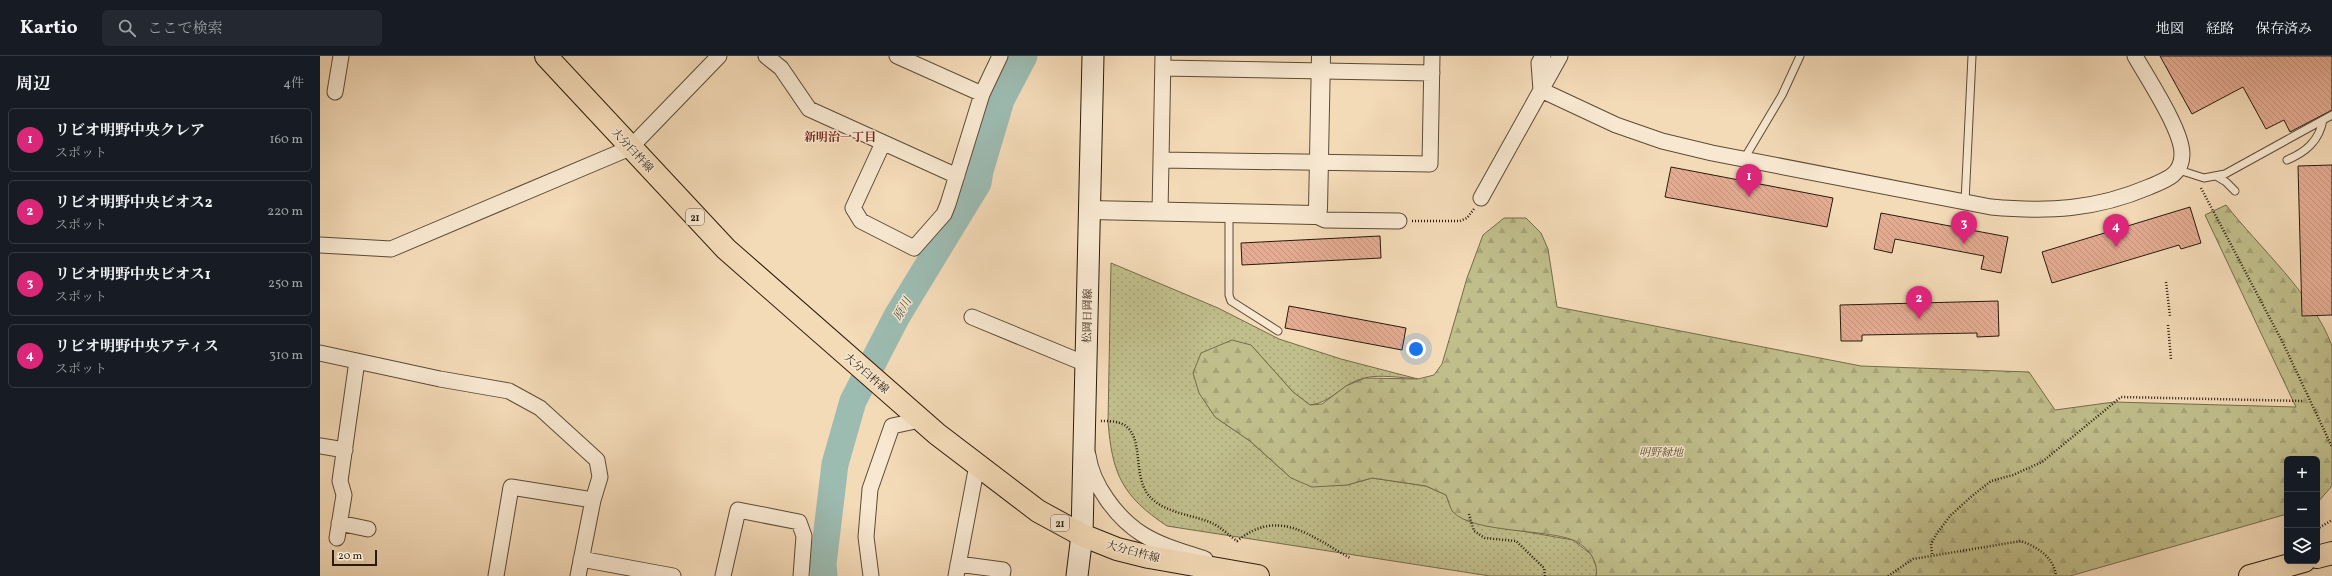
<!DOCTYPE html>
<html lang="ja">
<meta charset="utf-8">
<style>
:root{--surface:#171b24;--page:#242831;--text:#f1f3f6;--muted:#9ea1a6;--line:#363941;--accent:#db2777}
body{margin:0;font-family:Vollkorn,"Noto Serif JP",serif;background:var(--page);color:var(--text)}
.controls{position:absolute;right:12px;bottom:12px;display:grid;overflow:hidden;border-radius:6px;box-shadow:0 4px 16px #0002}
.controls button{width:36px;height:36px;display:grid;place-items:center;padding:0;border:0;border-bottom:1px solid var(--line);background:var(--surface);color:var(--text);font:20px sans-serif}
.scale{position:absolute;left:12px;bottom:10px;width:45px;box-sizing:border-box;padding-left:4px;border:2px solid #291b09;border-top:0;font-size:11px;line-height:14px;white-space:nowrap;color:#291b09;-webkit-text-stroke:3px #f8e8d1;paint-order:stroke}
.you{position:absolute;left:1096px;top:293px;width:14px;height:14px;margin:-10px;border:3px solid #fff;border-radius:50%;background:#1a73e8;box-shadow:0 0 0 6px #1a73e833}
.badge{display:grid;place-items:center;width:26px;height:26px;border-radius:50%;background:var(--accent);color:#fff;font-size:13px;font-weight:700}
.pin{position:absolute;translate:-50% -33px;filter:drop-shadow(0 1px 2px #0008)}
.pin::after{content:'';position:absolute;top:21px;width:14px;height:12px;background:inherit;clip-path:polygon(0 0,100% 0,50% 100%)}
.list{margin:0;padding:0;list-style:none}
h2{display:flex;justify-content:space-between;align-items:center;height:52px;margin:0;padding:0 16px;font-size:17px}
h2 small{font-size:13px;font-weight:400;color:var(--muted)}
.list li{display:grid;grid-template-columns:26px 1fr auto;gap:12px;align-items:center;box-sizing:border-box;height:64px;margin:0 8px 8px;padding:0 8px;border:1px solid var(--line);border-radius:6px}
.list b{display:block;font-size:15px;white-space:nowrap}
.list p{margin:0;font-size:13px;white-space:nowrap;color:var(--muted)}
.list em{font-size:13px;font-style:normal;color:var(--muted)}
.icon{flex:none;width:22px;height:22px;fill:none;stroke:currentColor;stroke-width:2;stroke-linecap:round;stroke-linejoin:round}
.map{position:relative;flex:none;width:2012px;height:520px;overflow:hidden}
header{display:flex;align-items:center;gap:24px;box-sizing:border-box;height:56px;padding:0 20px;background:var(--surface);border-bottom:1px solid var(--line)}
header strong{font-size:19px}
nav{display:flex;gap:22px;margin-inline-start:auto;font-size:14px}
.search{width:280px;height:36px;background:var(--page);display:flex;align-items:center;gap:10px;box-sizing:border-box;padding:0 14px;border-radius:6px;color:var(--muted);font-size:15px}
main{display:flex}
aside{flex:1;background:var(--surface)}
.map>svg:first-child{display:block}
.grass{fill:url(#grass-dots);stroke:#746c4a}
.forest{fill:url(#forest-firs);stroke:#746c4a}
.lines{fill:none;stroke-linecap:round;stroke-linejoin:round}
.river{stroke:#9cbbb1;stroke-width:27}
.building{fill:url(#building-back-hatch);stroke:#291b09}
.service-casing{stroke:#5c4b35;stroke-width:9}
.minor-casing{stroke:#5c4b35;stroke-width:17}
.tertiary-casing{stroke:#5c4b35;stroke-width:20}
.secondary-casing{stroke:#291b09;stroke-width:23}
.primary-casing{stroke:#291b09;stroke-width:24}
.path{stroke:#291b09;stroke-width:2.5;stroke-dasharray:1 2;stroke-linecap:butt}
.service{stroke:#f8e8d1;stroke-width:7}
.minor{stroke:#f8e8d1;stroke-width:15}
.tertiary{stroke:#f8e8d1;stroke-width:18}
.secondary{stroke:#f8e8d1;stroke-width:21}
.primary{stroke:#f4dbb8;stroke-width:22}
.labels{text-anchor:middle;stroke-width:3;stroke-linejoin:round;paint-order:stroke}
.shield{fill:#f8e8d1;stroke:#675845;stroke-width:1}
.shield-label{font-size:10px;font-weight:bold;fill:#291b09}
.street-label{font-size:11px;fill:#291b09;stroke:#f8e8d1}
.park-label{font-size:11px;font-style:italic;fill:#564c30;stroke:#f8e8d1}
.neighbourhood-label{font-size:12px;font-weight:bold;fill:#7a1f14;stroke:#f8e8d1}
.water-label{font-size:12px;font-style:italic;fill:#515344;stroke:#f8e8d1}
</style>
<header>
<strong>Kartio</strong>
<div class="search"><svg class="icon" aria-label="search" viewBox="0 0 24 24"><circle cx="10" cy="10" r="6"/><path d="M15 15l6 6"/></svg>ここで検索</div>
<nav><a>地図</a><a>経路</a><a>保存済み</a></nav>
</header>
<main>
<aside>
<h2>周辺<small>4件</small></h2>
<ul class="list">
<li><span class="badge">1</span><div><b>リビオ明野中央クレア</b><p>スポット</p></div><em>160 m</em></li>
<li><span class="badge">2</span><div><b>リビオ明野中央ビオス2</b><p>スポット</p></div><em>220 m</em></li>
<li><span class="badge">3</span><div><b>リビオ明野中央ビオス1</b><p>スポット</p></div><em>250 m</em></li>
<li><span class="badge">4</span><div><b>リビオ明野中央アティス</b><p>スポット</p></div><em>310 m</em></li>
</ul>
</aside>
<div class="map">
<svg width="2012" height="520" viewBox="0 0 2012 520">
<defs>
<pattern id="grass-dots" width="8" height="8" patternUnits="userSpaceOnUse"><rect width="8" height="8" fill="#c0be8b"/><path d="M2 2h.1M6 6h.1" fill="none" stroke="#a5a377" stroke-width="1.8" stroke-linecap="round"/></pattern>
<pattern id="forest-firs" width="22" height="20" patternUnits="userSpaceOnUse"><rect width="22" height="20" fill="#c0be8b"/><path d="M5 1l3.5 6h-7zM16 11l3.5 6h-7z" fill="#a5a377"/></pattern>
<pattern id="building-back-hatch" width="6" height="6" patternUnits="userSpaceOnUse"><rect width="6" height="6" fill="#e4ac93"/><path d="M-1 5l2 2M0 0l6 6M5-1l2 2" fill="none" stroke="#c4937d"/></pattern>
</defs>
<rect width="100%" height="100%" fill="#f4dbb8"/>
<filter id="stains"><feTurbulence type="fractalNoise" baseFrequency=".005" numOctaves="4"/><feColorMatrix values="0 0 0 0 .2 0 0 0 0 .09 0 0 0 0 .02 0 0 0 .5 -.17"/></filter>
<radialGradient id="worn" r=".72"><stop offset=".6" stop-color="#630" stop-opacity="0"/><stop offset="1" stop-color="#630" stop-opacity=".3"/></radialGradient>
<path class="grass" d="M791 207 898 252 959 283 1021 303 1098 323C1083 322 1059 318 1045 322 1023 326 1012 347 990 349L973 336 931 289 880 337 895 361 930 385 971 422 1027 429 1052 422 1106 430 1126 439 1133 456 1150 466 1253 484 1272 499 1277 513 1276 520H1170L847 470C802 440 792 418 788 365Z"/>
<path class="forest" d="M1906 149C1939 191 1994 240 2012 290V430L1997 447V403H1967V458L1750 520H1276C1279 505 1267 490 1253 484 1225 473 1153 477 1133 456 1130 452 1128 444 1126 439L1106 430 1052 422 1027 429 992 431 971 422 930 385 895 361 879 337 873 317 881 297 912 284 931 289 973 336 990 349 1002 348 1026 330 1045 322 1098 323 1114 319 1122 308 1147 222 1163 179 1184 162H1206L1221 177 1228 193 1237 251 1541 310 1709 316 1735 354 1794 346 1976 351 1885 159Z"/>
<g class="lines">
<path class="river" d="M504 520 503 508 515 408 533 345 577 260 658 127 660 115 681 44 704 0"/>
</g>
<path class="building" d="M1840 0H2012V54L1970 76 1964 64 1946 73 1923 31 1872 58Z
M2012 109V259L1982 260 1978 110Z
M1351 111 1513 142 1507 171 1345 141Z
M1870 151 1881 187 1861 193 1859 189 1732 227 1722 196Z
M1561 157 1688 181 1681 217 1661 213 1664 200 1575 183 1572 197 1554 193Z
M1060 180 1061 202 922 209 921 187Z
M1678 245 1679 280 1657 281V277L1542 279V285H1521L1520 249Z
M969 250 1086 272 1082 294 965 272Z"/>
<g class="lines">
<g class="service-casing">
<path id="service" d="M1424 103 1462 39 1480 0
M1967 104C1986 96 1999 85 2003 64
M1859 114 1884 122 1905 118 2012 59
M1896 120 1906 126 1915 135
M1645 146 1652 0
M909 158V239L911 245 958 275"/>
</g>
<g class="minor-casing">
<path id="minor" d="M446 0 461 12 489 53 637 120
M577 0 662 38
M843 12 1112 17
M1221 34 1296 69 1342 85 1392 97 1671 151C1728 156 1775 154 1829 131 1846 124 1862 119 1862 98 1862 74 1828 23 1815 0
M1221 34 1219 7 1223 0
M15 36 21 0
M563 87 533 152 541 165 594 192 624 158 628 148 662 38 680 0
M841 104 1110 108 1112 0
M1161 142 1240 0
M840 156 843 0
M994 159 1005 164 1079 165
M0 189 71 193 310 92 399 0
M652 261 766 308
M0 297 120 323 189 335 220 352 277 404 280 421 273 444 258 520
M0 390 25 394
M768 399C772 429 797 462 822 478 841 490 864 496 885 503
M19 467 48 473
M17 482 24 439 20 425 37 305
M261 503 353 520
M638 508 683 514 682 520
M176 520 191 431 273 444
M403 520 418 454 479 466 484 480 481 520
M551 520 546 481 550 433 572 370 600 364
M636 520 657 409"/>
</g>
<g class="tertiary-casing">
<path id="tertiary" d="M770 154 994 159 998 153 1001 0"/>
</g>
<g class="secondary-casing">
<path id="secondary" d="M757 520 762 479 773 0"/>
</g>
<g class="primary-casing">
<path id="primary" d="M226 0 406 193 617 378 718 455 762 479 797 493 829 501 938 520
M1997 501 2012 497
M1930 520 1984 505"/>
</g>
<path class="path" d="M1881 132 1963 287 2012 391
M1092 165H1140L1147 162 1154 153
M1846 226 1850 260
M1848 269 1851 303
M781 365C789 365 801 365 807 371 824 386 812 423 831 442 846 457 873 459 892 467 901 471 909 480 917 485 959 451 990 480 1030 502
M1149 458 1154 475 1165 482 1196 485 1224 512 1225 520
M1997 473 2012 464
M1612 498 1611 488 1617 477 1631 459 1652 440 1671 425 1693 419 1722 406 1801 341 1984 345
M1568 520 1593 503 1701 485C1717 491 1734 501 1736 520"/>
<use href="#service" class="service"/>
<use href="#minor" class="minor"/>
<use href="#tertiary" class="tertiary"/>
<use href="#secondary" class="secondary"/>
<use href="#primary" class="primary"/>
</g>
<g class="labels">
<g class="shield">
<rect x="366" y="153" width="18" height="16" rx="3"/>
<rect x="731" y="459" width="18" height="16" rx="3"/>
</g>
<g class="shield-label">
<text x="375" y="165">21</text>
<text x="740" y="471">21</text>
</g>
<g class="street-label">
<text transform="translate(313 94) rotate(47)" y="4">大分臼杵線</text>
<text transform="translate(767 260) rotate(-89)" y="4">松岡日岡線</text>
<text transform="translate(547 317) rotate(41)" y="4">大分臼杵線</text>
<text transform="translate(813 495) rotate(15)" y="4">大分臼杵線</text>
</g>
<g class="park-label">
<text x="1341" y="400">明野緑地</text>
</g>
<g class="neighbourhood-label">
<text x="520" y="85">新明治一丁目</text>
</g>
<g class="water-label">
<text transform="translate(582 253) rotate(-60)" y="4">原川</text>
</g>
</g>
<rect width="100%" height="100%" filter="url(#stains)"/>
<rect width="100%" height="100%" fill="url(#worn)"/>
</svg>
<div class="controls">
<button>+</button>
<button>−</button>
<button><svg class="icon" aria-label="layers" viewBox="0 0 24 24"><path d="M12 4l9 5-9 5-9-5zM3 14l9 5 9-5"/></svg></button>
</div>
<div class="scale">20 m</div>
<div class="you"></div>
<div class="pin badge" style="left:1429px;top:141px">1</div>
<div class="pin badge" style="left:1599px;top:263px">2</div>
<div class="pin badge" style="left:1644px;top:188px">3</div>
<div class="pin badge" style="left:1796px;top:191px">4</div>
</div>
</main>
